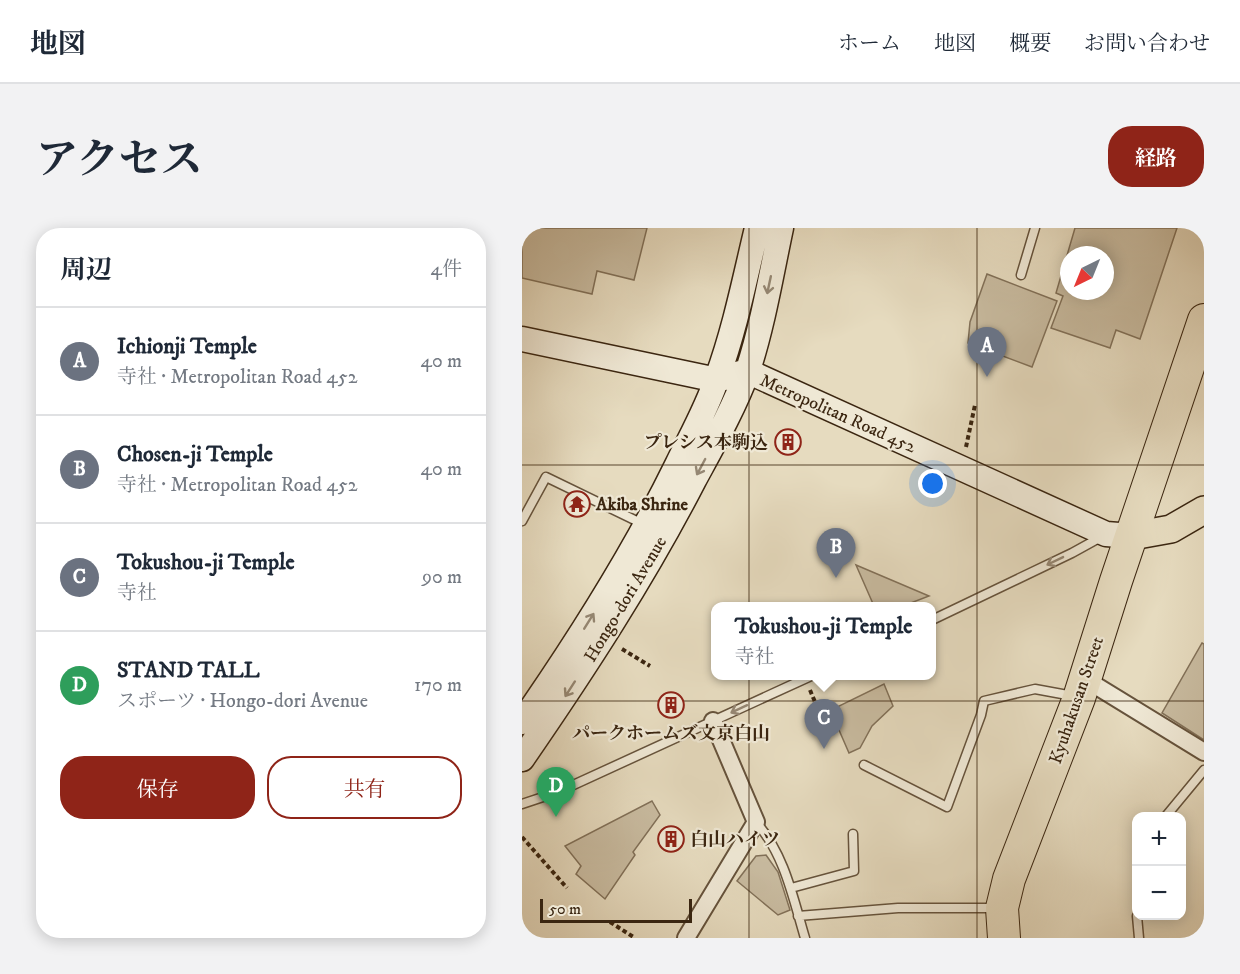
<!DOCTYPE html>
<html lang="ja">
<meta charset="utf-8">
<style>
:root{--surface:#fff;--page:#f2f2f3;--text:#1f2937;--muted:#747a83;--line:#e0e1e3;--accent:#8f2418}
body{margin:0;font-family:"IM FELL DW Pica","Noto Serif JP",serif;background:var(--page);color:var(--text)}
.controls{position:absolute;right:18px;bottom:18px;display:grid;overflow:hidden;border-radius:12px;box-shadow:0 3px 15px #0003}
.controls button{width:54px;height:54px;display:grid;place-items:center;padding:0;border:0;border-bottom:2px solid var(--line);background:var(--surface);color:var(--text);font:30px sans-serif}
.compass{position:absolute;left:538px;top:18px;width:54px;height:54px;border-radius:50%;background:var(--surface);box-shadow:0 3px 15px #0003;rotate:223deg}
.scale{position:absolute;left:18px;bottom:15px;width:152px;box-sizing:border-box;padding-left:6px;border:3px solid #3b2611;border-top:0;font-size:16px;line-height:21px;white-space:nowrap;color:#3b2611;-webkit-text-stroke:4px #efe8d5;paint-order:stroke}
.you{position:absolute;left:411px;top:256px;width:21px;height:21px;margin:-15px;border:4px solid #fff;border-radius:50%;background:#1a73e8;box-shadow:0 0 0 9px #1a73e833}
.badge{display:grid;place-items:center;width:39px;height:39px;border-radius:50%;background:var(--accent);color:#fff;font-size:20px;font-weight:700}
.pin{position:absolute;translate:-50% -50px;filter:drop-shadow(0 2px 3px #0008)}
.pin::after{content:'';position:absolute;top:32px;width:21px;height:18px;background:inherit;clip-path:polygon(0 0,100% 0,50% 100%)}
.popup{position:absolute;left:189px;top:374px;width:225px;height:78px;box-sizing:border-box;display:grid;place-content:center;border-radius:12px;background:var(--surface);filter:drop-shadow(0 2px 4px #0005);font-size:20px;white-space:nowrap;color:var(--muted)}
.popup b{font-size:22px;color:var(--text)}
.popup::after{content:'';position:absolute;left:50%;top:100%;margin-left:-12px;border:12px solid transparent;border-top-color:var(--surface)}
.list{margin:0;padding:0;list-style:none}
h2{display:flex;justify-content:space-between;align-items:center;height:78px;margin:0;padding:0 24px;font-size:26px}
h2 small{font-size:20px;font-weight:400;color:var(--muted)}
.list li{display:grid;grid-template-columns:39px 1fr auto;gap:18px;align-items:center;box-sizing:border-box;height:108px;padding:0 24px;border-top:2px solid var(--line)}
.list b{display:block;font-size:22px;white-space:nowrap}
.list p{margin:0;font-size:20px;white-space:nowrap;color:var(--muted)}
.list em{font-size:20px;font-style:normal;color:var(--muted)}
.actions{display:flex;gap:12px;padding:18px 24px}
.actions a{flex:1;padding:14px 0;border:2px solid var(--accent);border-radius:24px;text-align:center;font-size:21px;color:var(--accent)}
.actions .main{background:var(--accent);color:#fff}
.map{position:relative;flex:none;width:682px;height:710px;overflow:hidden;border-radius:24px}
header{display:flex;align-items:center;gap:36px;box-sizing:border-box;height:84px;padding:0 30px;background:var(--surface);border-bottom:2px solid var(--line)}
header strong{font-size:28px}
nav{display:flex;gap:33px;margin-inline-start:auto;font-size:21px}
.intro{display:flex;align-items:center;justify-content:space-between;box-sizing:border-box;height:144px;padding:0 36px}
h1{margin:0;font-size:42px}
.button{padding:15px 27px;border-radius:24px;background:var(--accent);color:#fff;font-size:21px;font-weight:700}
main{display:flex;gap:36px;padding:0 36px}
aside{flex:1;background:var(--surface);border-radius:24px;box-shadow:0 3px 15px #0003}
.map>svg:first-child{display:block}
.green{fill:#c9bca1;stroke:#827159;stroke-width:1.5;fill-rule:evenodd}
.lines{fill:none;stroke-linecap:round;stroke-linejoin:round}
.lane-casing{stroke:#66533c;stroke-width:11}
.street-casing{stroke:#66533c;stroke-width:20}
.secondary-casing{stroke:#3b2611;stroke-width:27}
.primary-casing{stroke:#3b2611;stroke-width:30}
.highway-casing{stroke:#3b2611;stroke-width:34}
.path{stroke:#3b2611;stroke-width:4;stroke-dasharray:4.5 3;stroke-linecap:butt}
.lane{stroke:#efe8d5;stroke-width:8}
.street{stroke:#efe8d5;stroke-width:16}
.secondary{stroke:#efe8d5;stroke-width:24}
.primary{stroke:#e6dbbf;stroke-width:27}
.highway{stroke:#e6dbbf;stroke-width:32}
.oneway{stroke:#958773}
.grid{fill:none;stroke:#3b2611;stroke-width:1.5;stroke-opacity:0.55}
.labels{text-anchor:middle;stroke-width:4.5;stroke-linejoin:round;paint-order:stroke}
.street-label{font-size:18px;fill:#3b2611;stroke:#efe8d5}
.poi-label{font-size:18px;font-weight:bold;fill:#3b2611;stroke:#efe8d5;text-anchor:start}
</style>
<header>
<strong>地図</strong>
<nav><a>ホーム</a><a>地図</a><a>概要</a><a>お問い合わせ</a></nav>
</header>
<div class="intro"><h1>アクセス</h1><a class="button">経路</a></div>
<main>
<aside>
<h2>周辺<small>4件</small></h2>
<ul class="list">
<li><span class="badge" style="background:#6b7280">A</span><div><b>Ichionji Temple</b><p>寺社 · Metropolitan Road 452</p></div><em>40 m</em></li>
<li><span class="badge" style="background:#6b7280">B</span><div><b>Chosen-ji Temple</b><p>寺社 · Metropolitan Road 452</p></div><em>40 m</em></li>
<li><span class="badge" style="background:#6b7280">C</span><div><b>Tokushou-ji Temple</b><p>寺社</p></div><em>90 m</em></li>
<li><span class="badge" style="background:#2e9e5b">D</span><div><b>STAND TALL</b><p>スポーツ · Hongo-dori Avenue</p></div><em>170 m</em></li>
</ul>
<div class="actions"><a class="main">保存</a><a>共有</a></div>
</aside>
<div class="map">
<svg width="682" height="710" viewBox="0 0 682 710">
<rect width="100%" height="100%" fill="#e6dbbf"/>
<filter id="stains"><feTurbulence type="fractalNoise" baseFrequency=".00333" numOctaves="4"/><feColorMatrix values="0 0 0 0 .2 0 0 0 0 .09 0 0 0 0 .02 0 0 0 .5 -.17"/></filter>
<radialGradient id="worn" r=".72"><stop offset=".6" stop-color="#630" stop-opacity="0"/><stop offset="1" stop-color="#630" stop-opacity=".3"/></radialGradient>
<path class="green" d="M0 0H125L112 52 75 43 70 66 0 50Z
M553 0H655L618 111 594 102 588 120 529 100 541 68 534 65ZM547 27H583V63H547Z
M465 46 535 73 510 139 446 115 448 94Z
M334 337 407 368 381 378H352Z
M680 415 682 416V512L640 485Z
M362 456 371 478 350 498 338 520 327 525 314 495 320 492 315 479Z
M130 573 138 587 111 624 113 627 83 671 54 646 59 638 43 618Z
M244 627 256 644 268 682 256 687 215 653 234 628Z"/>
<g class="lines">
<g class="lane-casing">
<path id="lane" d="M499 47 513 0
M0 293 24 249 123 297
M410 392 550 325 579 309
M342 537 425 579 459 487 462 473 513 461 551 468
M0 576 36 564 289 448
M644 588 682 542
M234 594C263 627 271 670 283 710
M269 660 332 643 331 606
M276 688 376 680H473
M615 688 617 710"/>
</g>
<g class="street-casing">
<path id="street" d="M563 451 682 524
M164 710 234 594 191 493"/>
</g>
<g class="secondary-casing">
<path id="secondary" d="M0 111 195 152 225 143 584 306 610 308
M0 494C57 412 111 327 155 237 169 208 185 180 195 150 213 101 223 50 235 0
M0 531C62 441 122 349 172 252 191 217 212 180 226 142 241 96 249 47 259 0"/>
</g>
<g class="primary-casing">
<path id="primary" d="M610 308 649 301 682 282"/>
</g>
<g class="highway-casing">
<path id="highway" d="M482 710 480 680 487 651 557 470 594 353 682 92"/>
</g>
<path class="path" d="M444 219 453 177
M100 421 128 438
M288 462 301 493 291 497
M0 609 45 660
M88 694 113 710"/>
<use href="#lane" class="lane"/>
<use href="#street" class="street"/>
<use href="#secondary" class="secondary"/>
<use href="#primary" class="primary"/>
<use href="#highway" class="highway"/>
</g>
<defs><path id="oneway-shaft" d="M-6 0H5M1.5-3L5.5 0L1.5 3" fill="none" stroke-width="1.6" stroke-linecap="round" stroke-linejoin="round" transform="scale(1.5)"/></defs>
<g class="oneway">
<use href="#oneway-shaft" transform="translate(247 57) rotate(102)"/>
<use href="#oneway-shaft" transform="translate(179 239) rotate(118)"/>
<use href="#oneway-shaft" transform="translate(533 333) rotate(154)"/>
<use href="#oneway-shaft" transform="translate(67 393) rotate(-58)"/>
<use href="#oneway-shaft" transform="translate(48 461) rotate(123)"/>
<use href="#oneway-shaft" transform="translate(217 481) rotate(155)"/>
</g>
<path class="grid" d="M227 0V710M455 0V710M0 237H682M0 473H682"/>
<defs>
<g id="building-ring" transform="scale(1.35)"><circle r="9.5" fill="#efe8d5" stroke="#8f2418" stroke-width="1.5"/><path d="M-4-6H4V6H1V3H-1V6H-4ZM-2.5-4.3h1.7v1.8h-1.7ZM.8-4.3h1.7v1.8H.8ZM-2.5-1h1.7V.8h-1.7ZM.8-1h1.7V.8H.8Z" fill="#8f2418"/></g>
<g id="temple-ring" transform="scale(1.35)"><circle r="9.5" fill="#efe8d5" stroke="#8f2418" stroke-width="1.5"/><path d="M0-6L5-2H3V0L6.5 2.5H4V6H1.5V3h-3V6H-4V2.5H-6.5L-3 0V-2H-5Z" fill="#8f2418"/></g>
</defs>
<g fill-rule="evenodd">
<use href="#building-ring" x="266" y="214"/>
<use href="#temple-ring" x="55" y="276"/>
<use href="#building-ring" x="149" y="477"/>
<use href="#building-ring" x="149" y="611"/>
</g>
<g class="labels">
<g class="street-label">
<text transform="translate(316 185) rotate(24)" y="6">Metropolitan Road 452</text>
<text transform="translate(103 371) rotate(-59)" y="6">Hongo-dori Avenue</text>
<text transform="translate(554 472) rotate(-71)" y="6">Kyuhakusan Street</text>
</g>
<g class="poi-label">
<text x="246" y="220" text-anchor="end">プレシス本駒込</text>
<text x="74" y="282">Akiba Shrine</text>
<text x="149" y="511" text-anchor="middle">パークホームズ文京白山</text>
<text x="168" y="617">白山ハイツ</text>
</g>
</g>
<rect width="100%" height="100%" filter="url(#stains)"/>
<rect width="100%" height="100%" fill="url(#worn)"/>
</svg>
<div class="controls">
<button>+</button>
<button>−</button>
</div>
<svg class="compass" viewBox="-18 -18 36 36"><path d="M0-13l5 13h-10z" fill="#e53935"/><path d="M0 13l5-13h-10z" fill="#747a83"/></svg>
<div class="scale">50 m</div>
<div class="you"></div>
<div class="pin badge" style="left:465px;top:149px;background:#6b7280">A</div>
<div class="pin badge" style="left:314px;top:350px;background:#6b7280">B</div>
<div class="pin badge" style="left:302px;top:521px;background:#6b7280">C</div>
<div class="popup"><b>Tokushou-ji Temple</b>寺社</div>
<div class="pin badge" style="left:34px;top:589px;background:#2e9e5b">D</div>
</div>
</main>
